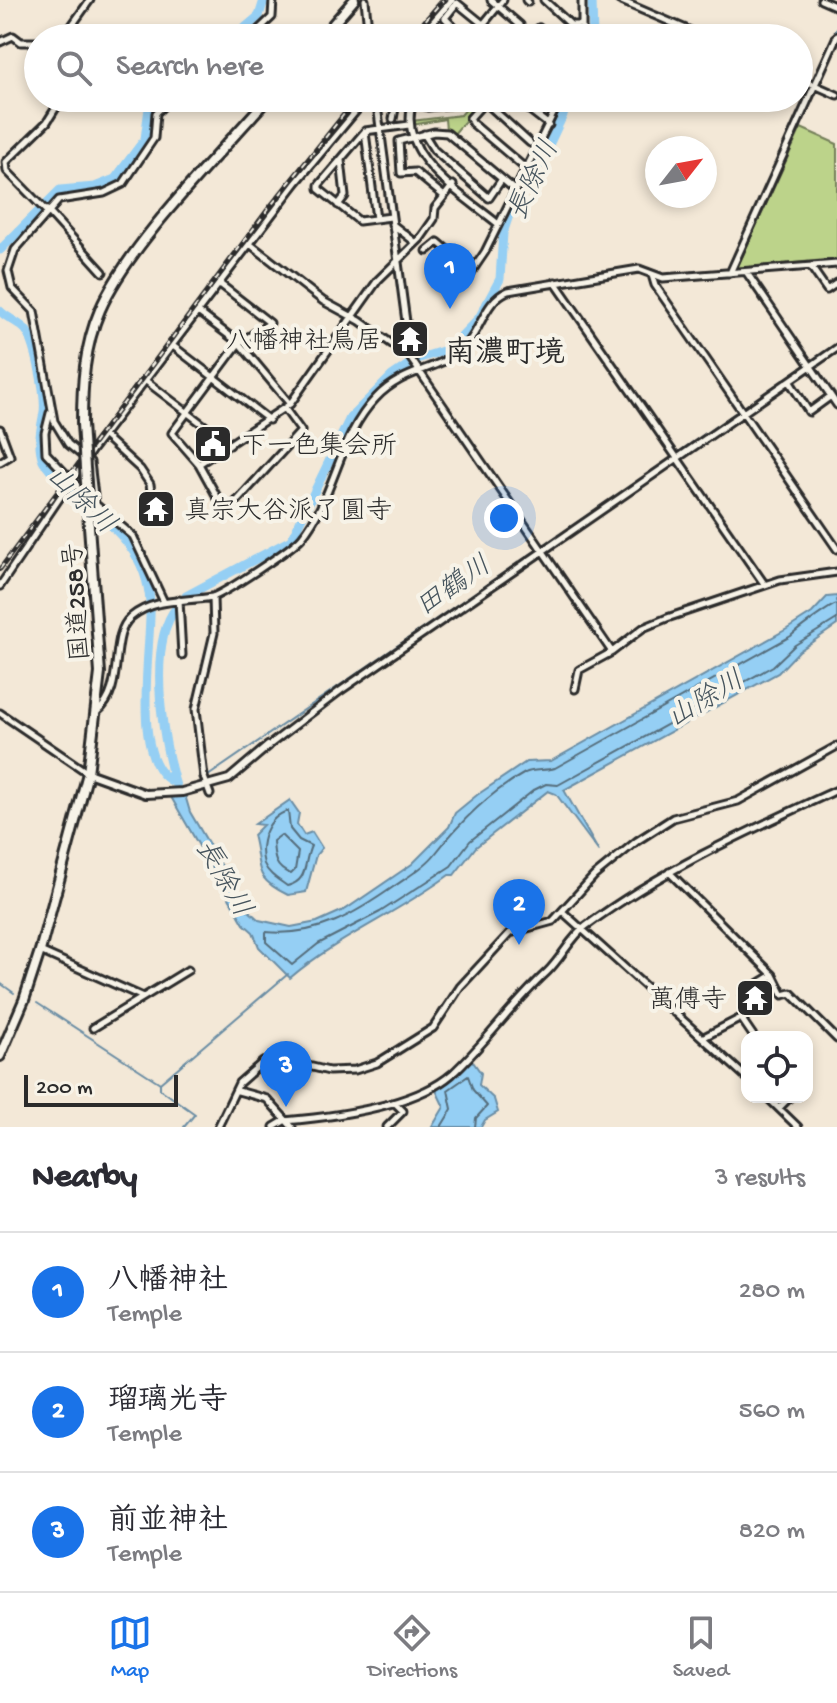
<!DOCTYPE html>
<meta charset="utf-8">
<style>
:root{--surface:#fff;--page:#f7f7f7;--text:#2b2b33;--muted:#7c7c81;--line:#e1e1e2;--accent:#1a73e8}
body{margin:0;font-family:"Gochi Hand","Klee One",sans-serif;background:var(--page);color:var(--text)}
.controls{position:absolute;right:24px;bottom:24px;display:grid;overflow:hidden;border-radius:16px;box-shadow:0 4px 12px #0003}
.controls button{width:72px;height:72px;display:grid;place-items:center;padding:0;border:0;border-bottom:2px solid var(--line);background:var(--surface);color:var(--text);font:40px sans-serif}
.compass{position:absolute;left:645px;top:136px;width:72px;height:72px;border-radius:50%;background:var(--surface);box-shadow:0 4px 12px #0003;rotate:59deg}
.scale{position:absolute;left:24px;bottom:20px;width:154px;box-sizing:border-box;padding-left:8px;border:4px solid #2b2b2b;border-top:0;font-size:22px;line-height:28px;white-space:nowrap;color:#2b2b2b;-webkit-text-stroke:6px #f7f3e8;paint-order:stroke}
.you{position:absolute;left:504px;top:518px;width:28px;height:28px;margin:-20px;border:6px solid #fff;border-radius:50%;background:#1a73e8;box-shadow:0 0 0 12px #1a73e833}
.badge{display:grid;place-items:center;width:52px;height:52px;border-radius:50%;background:var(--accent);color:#fff;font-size:26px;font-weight:700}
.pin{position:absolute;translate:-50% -66px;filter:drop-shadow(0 2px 4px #0008)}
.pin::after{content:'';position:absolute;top:42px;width:28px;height:24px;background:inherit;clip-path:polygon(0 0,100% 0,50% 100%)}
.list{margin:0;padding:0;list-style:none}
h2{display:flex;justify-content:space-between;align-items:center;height:104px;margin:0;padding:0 32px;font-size:34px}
h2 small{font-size:26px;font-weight:400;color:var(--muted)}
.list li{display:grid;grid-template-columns:52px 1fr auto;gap:24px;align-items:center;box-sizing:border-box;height:120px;padding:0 32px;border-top:2px solid var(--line)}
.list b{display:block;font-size:30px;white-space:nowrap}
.list p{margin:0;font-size:26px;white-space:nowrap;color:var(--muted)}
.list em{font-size:26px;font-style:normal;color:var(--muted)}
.icon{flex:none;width:44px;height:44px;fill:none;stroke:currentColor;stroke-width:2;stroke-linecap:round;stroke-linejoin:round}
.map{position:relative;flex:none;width:837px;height:1127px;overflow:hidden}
.search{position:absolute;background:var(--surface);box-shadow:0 4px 12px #0003;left:24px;right:24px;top:24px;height:88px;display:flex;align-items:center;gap:20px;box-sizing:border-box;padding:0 28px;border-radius:44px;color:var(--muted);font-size:30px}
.sheet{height:464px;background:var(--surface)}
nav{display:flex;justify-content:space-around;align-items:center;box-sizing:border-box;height:112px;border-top:2px solid var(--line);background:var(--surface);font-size:22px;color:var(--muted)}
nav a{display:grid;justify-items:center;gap:4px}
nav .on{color:var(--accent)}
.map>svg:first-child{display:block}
.green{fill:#bcd38a;stroke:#747f5a;stroke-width:2}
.water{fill:#95cff4;stroke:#6b8da4;stroke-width:2}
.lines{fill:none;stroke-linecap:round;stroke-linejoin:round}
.shore{stroke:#556d7b;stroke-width:2}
.stream{stroke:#6b8da4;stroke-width:2}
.river{stroke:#95cff4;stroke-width:9}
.minor-casing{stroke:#2b2b2b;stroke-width:11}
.tertiary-casing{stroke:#2b2b2b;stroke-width:12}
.trunk-casing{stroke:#2b2b2b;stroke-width:14}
.minor{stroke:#f7f3e8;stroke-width:5}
.tertiary{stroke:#f7f3e8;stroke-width:6}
.trunk{stroke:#f7f3e8;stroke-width:8}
.rail-casing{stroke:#2b2b2b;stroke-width:5}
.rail{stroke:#f7f3e8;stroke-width:2;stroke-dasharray:6;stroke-linecap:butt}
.trunk-bridge-casing{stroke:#2b2b2b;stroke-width:14;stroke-linecap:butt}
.trunk-bridge{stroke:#f7f3e8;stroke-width:8}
.labels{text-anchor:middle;stroke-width:8;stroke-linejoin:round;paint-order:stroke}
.poi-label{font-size:26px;fill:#2b2b2b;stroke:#f7f3e8;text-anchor:end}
.street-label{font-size:26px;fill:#2b2b2b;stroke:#f7f3e8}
.water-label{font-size:28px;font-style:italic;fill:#46545d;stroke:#f7f3e8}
.quarter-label{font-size:30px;font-weight:bold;fill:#2b2b2b;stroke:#f7f3e8}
</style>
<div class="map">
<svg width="837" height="1127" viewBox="0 0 837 1127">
<rect width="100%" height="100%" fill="#f3e8d7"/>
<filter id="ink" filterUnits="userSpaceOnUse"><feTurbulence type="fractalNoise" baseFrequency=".0125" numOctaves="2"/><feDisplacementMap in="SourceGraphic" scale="16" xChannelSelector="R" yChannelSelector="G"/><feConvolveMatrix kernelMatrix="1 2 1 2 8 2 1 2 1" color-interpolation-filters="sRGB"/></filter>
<g filter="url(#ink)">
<path class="green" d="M476 98H484L454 134 446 130 445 119 412 125V121L461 115Z
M801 128 837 144V259L737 268Z"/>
<path class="water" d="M837 596V625L799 651 778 673 564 790 599 852 556 794 548 791 476 847 454 875H449C398 913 338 937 290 978L259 947 253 932 244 924 171 797 185 795 190 812 247 909 259 920 291 927 317 922 346 909 412 864 449 827 455 813 477 795 526 762 551 761 787 629 812 613 827 597Z
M290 800 299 813 297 824 304 835 312 832 322 848 316 855 306 892 288 895C251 877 262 868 253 835L263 825 255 824Z
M471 1059 481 1073 479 1085 494 1099 498 1112 485 1120 481 1127H432L444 1107 435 1088Z"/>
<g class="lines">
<path class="shore" d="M837 604C831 605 797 630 791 636L555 768C545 771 532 769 525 773 488 793 460 822 435 854 425 867 409 876 396 885 355 914 318 937 266 932V942L292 965 318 944 380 912 451 866 470 841 534 790 546 784 558 785 773 666 795 645 837 619
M288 811 290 829 299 840 311 846C303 863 309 881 287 886 279 880 268 874 264 864 258 843 267 817 288 811Z
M281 835 298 852 295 870 291 874C274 868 274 857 273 841Z
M441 1127 452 1109 448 1090 468 1076 473 1090 487 1106 476 1118 475 1127"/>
<path class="stream" d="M231 31 235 36
M813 81 837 28
M780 154 811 86
M746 230 777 160
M728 269 743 235
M743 408 837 343
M677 453 738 411
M208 776 672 457
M0 983 14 993
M37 1003 160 1083 288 974
M160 1083V1089L195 1114 184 1127"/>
<path class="river" d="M592 0 593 38
M233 38 259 16 264 0
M0 250 60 190 95 187 115 179 145 139 149 108 159 98
M0 311C7 318 18 322 25 329 36 341 46 395 44 412 41 427 37 445 43 460 48 471 59 479 67 487 105 522 146 544 150 602 153 641 128 763 174 782
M186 596 291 540 350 418 392 376 417 359 449 349 479 318 500 279 503 233 510 212 539 166 571 98
M177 607C145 644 164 755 180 798"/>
<g class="minor-casing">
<path id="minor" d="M365 0 369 38
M491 0 520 25 511 38
M526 0 528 2
M544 0 571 25H582
M619 0 707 38
M821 0 837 7
M63 38 90 0
M250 38 272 17 273 0
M419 38 452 0
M464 38 445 18 457 3 500 38
M472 38 503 0
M527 38 539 28 551 38
M582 38V0
M0 42 13 36 21 42H38
M799 78 837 95
M376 98 411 359 612 652
M404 98 428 107 456 104 461 98
M414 98C393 154 460 193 497 223
M488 98 470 118 472 123 525 168
M514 98 549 125
M551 98 560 102
M485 102 530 143
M424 105 430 98
M393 119 397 98
M365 132 376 219
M424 134 434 150 489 198 502 179
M444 196 415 172 401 173 399 141 434 132 447 133 514 189
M338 205 345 196 341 160
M47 210 103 272
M46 211 7 171 6 162 47 122 62 98
M391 217 359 221 319 189V185L365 131 409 125
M392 224 415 242
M250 244 323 301 360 321 410 357
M427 251 438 242 472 271
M811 267 827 290 837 283
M730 273 837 36
M747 273 837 405
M652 275 655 285 837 549
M555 282 765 585
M464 283 485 252 561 98
M198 312 239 343 290 404
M173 346 269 420
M146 381 230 445
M790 382 809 412 831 396
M285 409 301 431 226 513 199 464 290 404 378 280 420 239 434 219 435 208 453 185
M50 413 45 433 46 453 85 494
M0 429 10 456 0 462
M104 436 140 469 150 484 152 500
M199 464 172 433 239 343 270 323 220 284
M95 504 90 462 68 444 54 421 34 311 12 288 8 271 15 250 59 200 104 193 123 184 154 138 156 113 171 98
M95 504 133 536 164 602
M0 586 92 450 296 183 367 98
M179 600 182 655
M575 689 579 670 612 652 643 628 667 618 780 580 837 572
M97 712C126 689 108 636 131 617 154 598 184 602 212 597 224 594 294 547 302 537 336 495 338 437 376 398 402 370 435 371 460 351 481 334 483 301 508 291L639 269 663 278 837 264
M0 713 88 773
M268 746 340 691 837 348
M210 794 204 777 196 709 214 633 213 597
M669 872 773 975 783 995 791 993 837 1039
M564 913 747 1078
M40 951 143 997
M743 1021 749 1009 743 997 745 992 773 975
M93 1028 188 970
M704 1037 741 1018 754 1037
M238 1091 267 1099 292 1127
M767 1097 798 1127
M779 1108 790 1097
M218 1127 239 1083 263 1062 279 1059 329 1071 355 1070 377 1063 433 1028 460 987 510 933 553 921 594 876 637 841 673 818 738 801 837 746
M274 1127 284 1121C332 1117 414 1107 452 1074 486 1043 513 1003 547 972 561 959 571 937 586 926 663 869 750 830 837 790
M387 1127 403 1111 395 1103"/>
</g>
<g class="tertiary-casing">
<path id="tertiary" d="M88 773 146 794 182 792 229 779 268 746"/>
</g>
<g class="trunk-casing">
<path id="trunk" d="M321 38 354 0
M82 424C82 385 84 347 100 310 129 243 219 155 268 98
M0 1056 24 1000 40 951 88 773 100 673 89 526"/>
</g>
<use href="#minor" class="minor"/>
<use href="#tertiary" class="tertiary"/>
<use href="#trunk" class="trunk"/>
<g class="rail-casing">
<path id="rail" d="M410 38 443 0
M0 569 269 208 357 98"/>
</g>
<use href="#rail" class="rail"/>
<g class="trunk-bridge-casing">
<path id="trunk-bridge" d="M82 424 89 526"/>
</g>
<use href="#trunk-bridge" class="trunk-bridge"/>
</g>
</g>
<defs>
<g id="temple-square" transform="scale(2)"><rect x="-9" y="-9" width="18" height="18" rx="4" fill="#2b2b2b" stroke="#f7f3e8"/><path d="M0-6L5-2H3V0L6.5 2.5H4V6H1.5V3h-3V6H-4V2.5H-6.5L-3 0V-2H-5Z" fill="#fff"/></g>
<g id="civic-square" transform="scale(2)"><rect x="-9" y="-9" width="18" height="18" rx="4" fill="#2b2b2b" stroke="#f7f3e8"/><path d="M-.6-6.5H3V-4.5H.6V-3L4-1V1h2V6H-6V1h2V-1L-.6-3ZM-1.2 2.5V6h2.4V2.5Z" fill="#fff"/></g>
</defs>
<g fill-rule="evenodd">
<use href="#temple-square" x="410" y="339"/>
<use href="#civic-square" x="213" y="444"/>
<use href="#temple-square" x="156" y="509"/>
<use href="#temple-square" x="755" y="998"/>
</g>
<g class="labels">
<g class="poi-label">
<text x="382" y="348">八幡神社鳥居</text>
<text x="241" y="453" text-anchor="start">下一色集会所</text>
<text x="184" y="518" text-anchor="start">真宗大谷派了圓寺</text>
<text x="727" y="1007">萬傅寺</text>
</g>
<g class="street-label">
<text transform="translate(75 602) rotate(-94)" y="9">国道258号</text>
</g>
<g class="water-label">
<text transform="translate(531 179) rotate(-65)" y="10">長除川</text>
<text transform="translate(83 498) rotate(44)" y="10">山除川</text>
<text transform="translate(452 584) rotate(-35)" y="10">田鶴川</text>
<text transform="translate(704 697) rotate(-31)" y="10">山除川</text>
<text transform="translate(226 877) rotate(60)" y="10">長除川</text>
</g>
<g class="quarter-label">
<text x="505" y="361">南濃町境</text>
</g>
</g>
</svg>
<div class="controls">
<button><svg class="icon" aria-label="locate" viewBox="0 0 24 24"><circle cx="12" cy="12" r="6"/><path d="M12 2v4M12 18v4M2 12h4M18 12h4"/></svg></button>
</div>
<svg class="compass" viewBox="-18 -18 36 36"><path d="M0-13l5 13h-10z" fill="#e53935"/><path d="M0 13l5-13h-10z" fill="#7c7c81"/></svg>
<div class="scale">200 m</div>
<div class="you"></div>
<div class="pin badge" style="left:450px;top:309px">1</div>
<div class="pin badge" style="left:519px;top:945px">2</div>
<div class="pin badge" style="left:286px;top:1107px">3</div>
<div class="search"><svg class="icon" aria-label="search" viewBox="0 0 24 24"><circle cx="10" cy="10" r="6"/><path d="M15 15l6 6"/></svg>Search here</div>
</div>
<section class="sheet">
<h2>Nearby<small>3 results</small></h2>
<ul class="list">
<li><span class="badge">1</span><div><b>八幡神社</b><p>Temple</p></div><em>280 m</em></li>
<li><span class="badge">2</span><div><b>瑠璃光寺</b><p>Temple</p></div><em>560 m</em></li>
<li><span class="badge">3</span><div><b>前並神社</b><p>Temple</p></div><em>820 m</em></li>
</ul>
</section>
<nav>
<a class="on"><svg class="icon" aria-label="map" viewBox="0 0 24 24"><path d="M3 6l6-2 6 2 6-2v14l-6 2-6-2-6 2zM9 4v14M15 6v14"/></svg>Map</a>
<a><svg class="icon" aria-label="directions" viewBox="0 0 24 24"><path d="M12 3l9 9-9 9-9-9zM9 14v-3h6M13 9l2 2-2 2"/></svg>Directions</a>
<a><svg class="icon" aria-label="saved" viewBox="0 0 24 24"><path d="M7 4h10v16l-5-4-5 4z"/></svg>Saved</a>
</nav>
